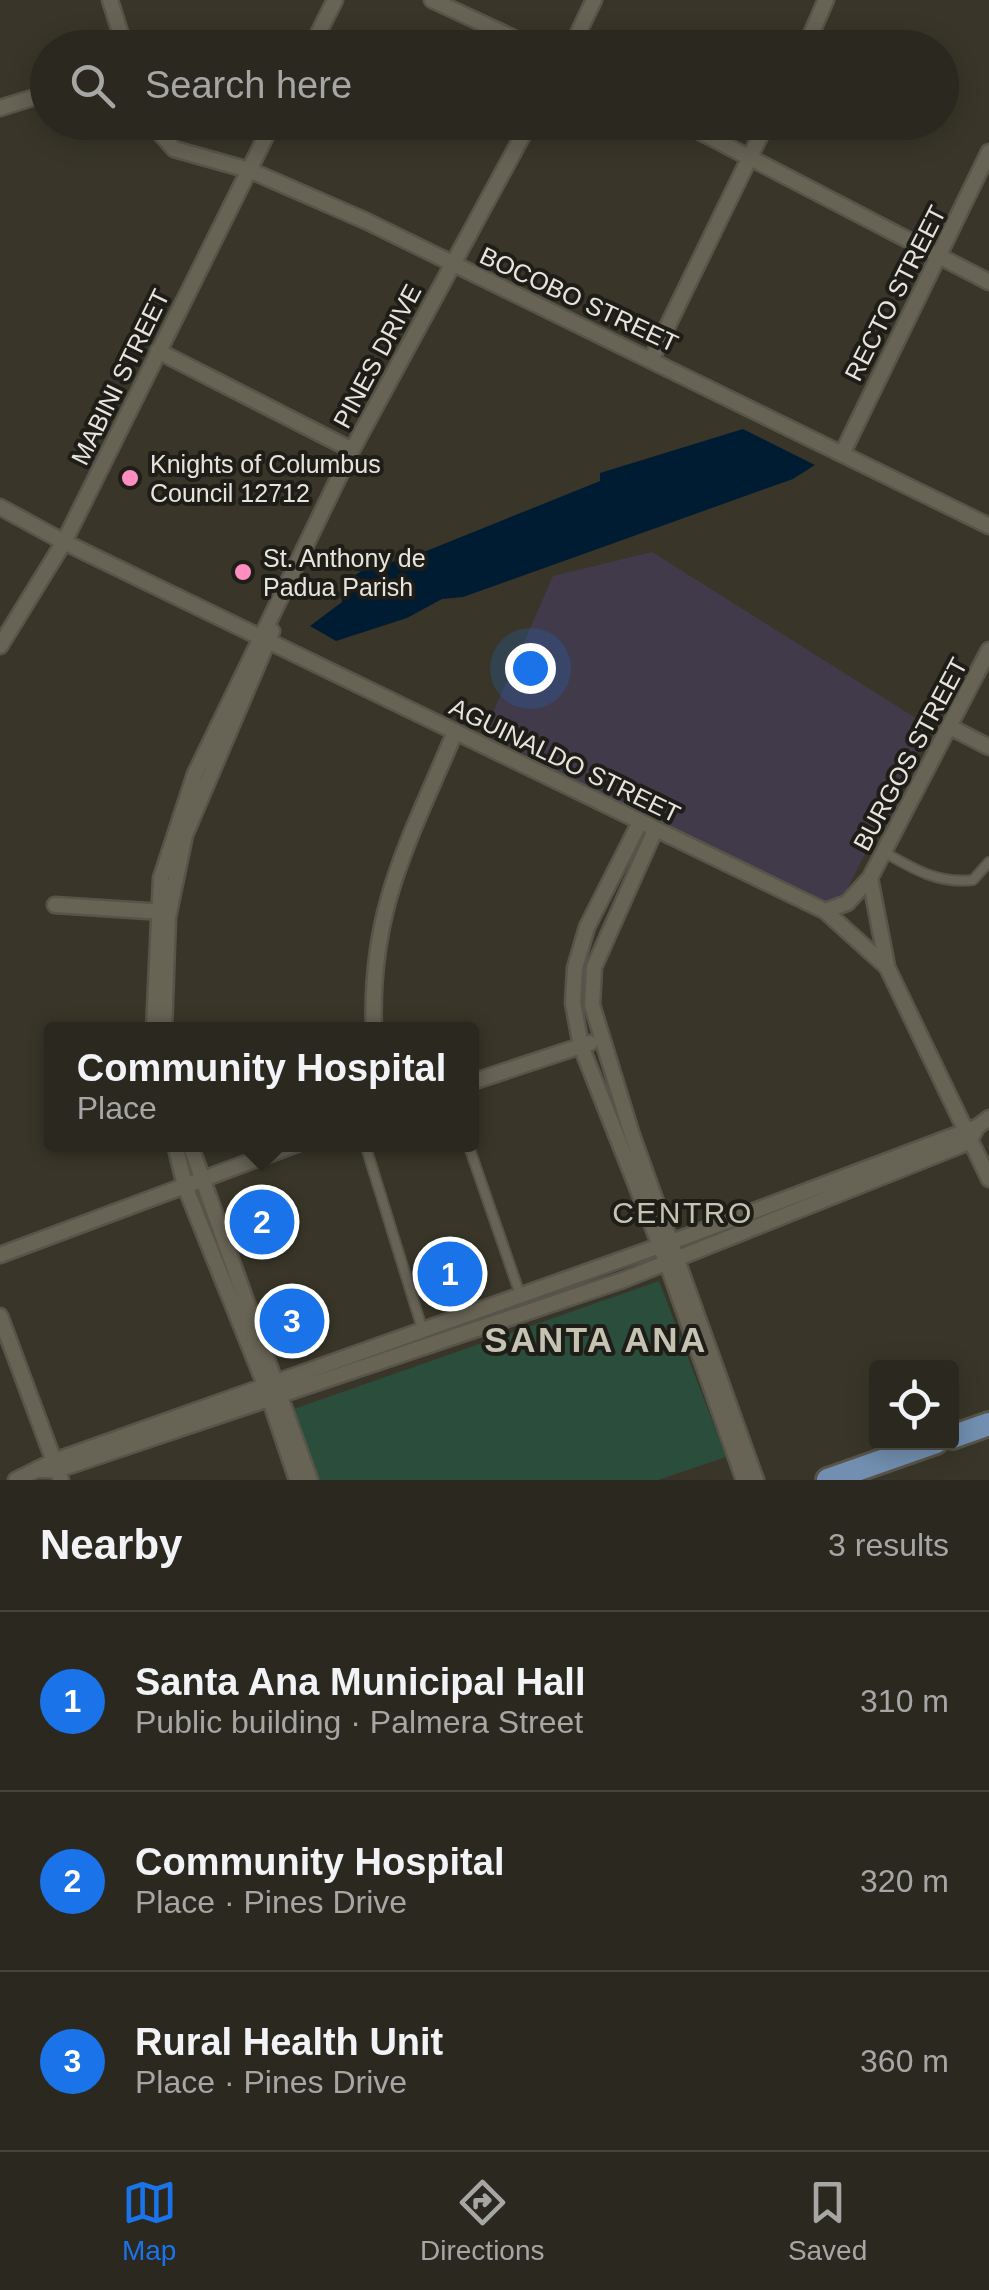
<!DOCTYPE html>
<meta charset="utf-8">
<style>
:root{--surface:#2b281f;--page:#37342c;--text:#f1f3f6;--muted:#a6a6a4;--line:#47443d;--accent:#1a73e8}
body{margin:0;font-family:Helvetica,sans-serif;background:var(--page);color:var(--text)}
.controls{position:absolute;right:30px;bottom:30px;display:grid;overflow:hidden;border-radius:10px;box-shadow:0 5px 25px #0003}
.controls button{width:90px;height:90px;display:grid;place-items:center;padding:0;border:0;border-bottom:2px solid var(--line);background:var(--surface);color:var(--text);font:50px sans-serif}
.you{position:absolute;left:530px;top:668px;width:35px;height:35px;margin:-25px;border:8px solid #fff;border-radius:50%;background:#1a73e8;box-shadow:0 0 0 15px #1a73e833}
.badge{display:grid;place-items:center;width:65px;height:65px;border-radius:50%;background:var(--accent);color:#fff;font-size:32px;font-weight:700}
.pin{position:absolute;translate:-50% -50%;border:5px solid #fff;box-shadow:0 2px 10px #0006}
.popup{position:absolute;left:44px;top:1022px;width:435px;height:130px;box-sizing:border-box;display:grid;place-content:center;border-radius:10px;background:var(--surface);filter:drop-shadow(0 2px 8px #0005);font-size:32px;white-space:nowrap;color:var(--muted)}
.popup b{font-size:38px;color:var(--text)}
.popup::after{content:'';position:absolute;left:50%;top:100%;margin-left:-20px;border:20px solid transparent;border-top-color:var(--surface)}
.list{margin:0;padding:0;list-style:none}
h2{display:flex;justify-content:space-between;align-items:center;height:130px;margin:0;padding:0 40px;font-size:42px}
h2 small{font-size:32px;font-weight:400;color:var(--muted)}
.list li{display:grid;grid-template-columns:65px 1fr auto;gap:30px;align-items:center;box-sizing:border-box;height:180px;padding:0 40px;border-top:2px solid var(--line)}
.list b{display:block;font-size:38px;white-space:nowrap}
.list p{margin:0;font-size:32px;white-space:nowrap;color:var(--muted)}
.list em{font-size:32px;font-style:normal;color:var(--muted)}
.icon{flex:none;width:55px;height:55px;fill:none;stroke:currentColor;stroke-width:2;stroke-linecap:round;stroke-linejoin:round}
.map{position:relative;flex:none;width:989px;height:1480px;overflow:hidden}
.search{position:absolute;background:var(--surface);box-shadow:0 5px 25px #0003;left:30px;right:30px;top:30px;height:110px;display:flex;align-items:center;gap:25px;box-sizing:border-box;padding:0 35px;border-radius:55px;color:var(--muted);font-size:38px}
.sheet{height:670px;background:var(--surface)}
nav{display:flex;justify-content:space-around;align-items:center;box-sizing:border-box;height:140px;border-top:2px solid var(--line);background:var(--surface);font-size:28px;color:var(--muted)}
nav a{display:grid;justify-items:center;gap:5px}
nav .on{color:var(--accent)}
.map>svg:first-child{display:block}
.education{fill:#413a4a}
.green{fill:#2b4d3c}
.water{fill:#001c32}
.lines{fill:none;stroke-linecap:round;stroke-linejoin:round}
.lane-casing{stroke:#57554a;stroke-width:12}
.street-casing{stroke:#57554a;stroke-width:19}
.primary-casing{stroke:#57554a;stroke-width:28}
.lane{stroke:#676456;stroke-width:8}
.street{stroke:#676456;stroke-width:14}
.primary{stroke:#728fb1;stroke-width:22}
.poi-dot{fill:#fd8ebf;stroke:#1f1d17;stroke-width:4}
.labels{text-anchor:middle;stroke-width:8;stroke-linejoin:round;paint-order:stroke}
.street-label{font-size:25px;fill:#e6e4dc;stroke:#1f1d17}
.poi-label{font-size:25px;fill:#e6e4dc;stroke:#1f1d17;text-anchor:start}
.quarter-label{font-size:30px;letter-spacing:2.5px;fill:#c5c3b2;stroke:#1f1d17}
.district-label{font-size:35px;font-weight:bold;letter-spacing:2.5px;fill:#c5c3b2;stroke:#1f1d17}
</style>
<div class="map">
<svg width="989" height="1480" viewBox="0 0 989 1480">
<rect width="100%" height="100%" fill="#393629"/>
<path class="education" d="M652 552 930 727 847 889 835 902H825L649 818 484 733 553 576Z"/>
<path class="green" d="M659 1281 726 1457 658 1480H317L294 1409Z"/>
<path class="water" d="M743 429 815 465 793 479 463 597 442 599 407 618 336 641 310 626 342 602V584L361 571 419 554 600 481V473Z"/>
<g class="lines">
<g class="lane-casing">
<path id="lane" d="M884 852C913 869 938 884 973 880L989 862
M365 1144 422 1328
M468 1144 520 1294"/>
</g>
<g class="street-casing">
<path id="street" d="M110 0 125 48
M432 0 535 48
M311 48 335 0
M571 48 594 0
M805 48 826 0
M0 108 48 93
M150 122 174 149 249 170 366 221 989 526
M681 122 989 282
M158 351 352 450
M652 358 767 122
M842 454 989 152
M0 507 64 542 825 911 887 967 989 1179
M0 646 64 542 273 122
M950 727 989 747
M640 822 587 927 575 968 573 1003 581 1046 667 1263 744 1480
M655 830 594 967 592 1005 632 1135 756 1480
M55 905 163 912
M825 911 847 903 870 878
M887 966 870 878 989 650
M154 1030 161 878 195 774 352 450 530 122
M164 1030 168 917 185 835 272 631
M374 1030C369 908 410 840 455 732
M472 1082 590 1043
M175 1144 185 1186 265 1385 297 1480
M190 1144 310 1480
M0 1255 297 1144
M0 1316 61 1480
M41 1470H57L623 1280 969 1142 977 1127 989 1118
M16 1480 54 1461 685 1237 977 1127"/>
</g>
<g class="primary-casing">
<path id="primary" d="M952 1437 989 1424
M828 1480 936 1442"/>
</g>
<use href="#lane" class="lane"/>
<use href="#street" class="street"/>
<use href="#primary" class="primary"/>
</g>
<g class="poi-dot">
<circle cx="130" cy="478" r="10"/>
<circle cx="243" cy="572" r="10"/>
</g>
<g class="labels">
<g class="street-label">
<text transform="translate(895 293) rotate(-63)" y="9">RECTO STREET</text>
<text transform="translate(579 299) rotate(25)" y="9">BOCOBO STREET</text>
<text transform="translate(377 356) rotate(-62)" y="9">PINES DRIVE</text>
<text transform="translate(120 377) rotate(-64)" y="9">MABINI STREET</text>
<text transform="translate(910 754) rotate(-62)" y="9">BURGOS STREET</text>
<text transform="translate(565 760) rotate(26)" y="9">AGUINALDO STREET</text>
</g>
<g class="poi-label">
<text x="150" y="473">Knights of Columbus<tspan x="150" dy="29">Council 12712</tspan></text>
<text x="263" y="567">St. Anthony de<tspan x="263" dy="29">Padua Parish</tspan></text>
</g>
<g class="quarter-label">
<text x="683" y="1223">CENTRO</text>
</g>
<g class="district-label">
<text x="596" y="1352">SANTA ANA</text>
</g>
</g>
</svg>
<div class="controls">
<button><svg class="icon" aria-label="locate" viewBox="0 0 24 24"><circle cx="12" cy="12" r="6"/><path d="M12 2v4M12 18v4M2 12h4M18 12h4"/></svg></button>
</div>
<div class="you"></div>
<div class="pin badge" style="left:450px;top:1274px">1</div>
<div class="pin badge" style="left:262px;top:1222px">2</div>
<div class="popup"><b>Community Hospital</b>Place</div>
<div class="pin badge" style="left:292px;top:1321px">3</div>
<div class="search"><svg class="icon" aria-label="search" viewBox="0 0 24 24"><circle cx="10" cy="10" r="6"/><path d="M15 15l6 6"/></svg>Search here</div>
</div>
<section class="sheet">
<h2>Nearby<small>3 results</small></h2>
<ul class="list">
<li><span class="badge">1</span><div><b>Santa Ana Municipal Hall</b><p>Public building · Palmera Street</p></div><em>310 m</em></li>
<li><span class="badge">2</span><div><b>Community Hospital</b><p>Place · Pines Drive</p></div><em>320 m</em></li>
<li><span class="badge">3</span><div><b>Rural Health Unit</b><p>Place · Pines Drive</p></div><em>360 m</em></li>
</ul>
</section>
<nav>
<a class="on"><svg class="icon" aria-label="map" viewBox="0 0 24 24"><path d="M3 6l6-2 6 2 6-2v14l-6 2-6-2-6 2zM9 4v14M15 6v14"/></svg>Map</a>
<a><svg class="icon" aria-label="directions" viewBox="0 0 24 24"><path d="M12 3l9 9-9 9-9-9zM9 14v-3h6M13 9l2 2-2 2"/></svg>Directions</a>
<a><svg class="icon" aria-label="saved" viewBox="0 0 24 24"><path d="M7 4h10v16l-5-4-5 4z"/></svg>Saved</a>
</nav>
